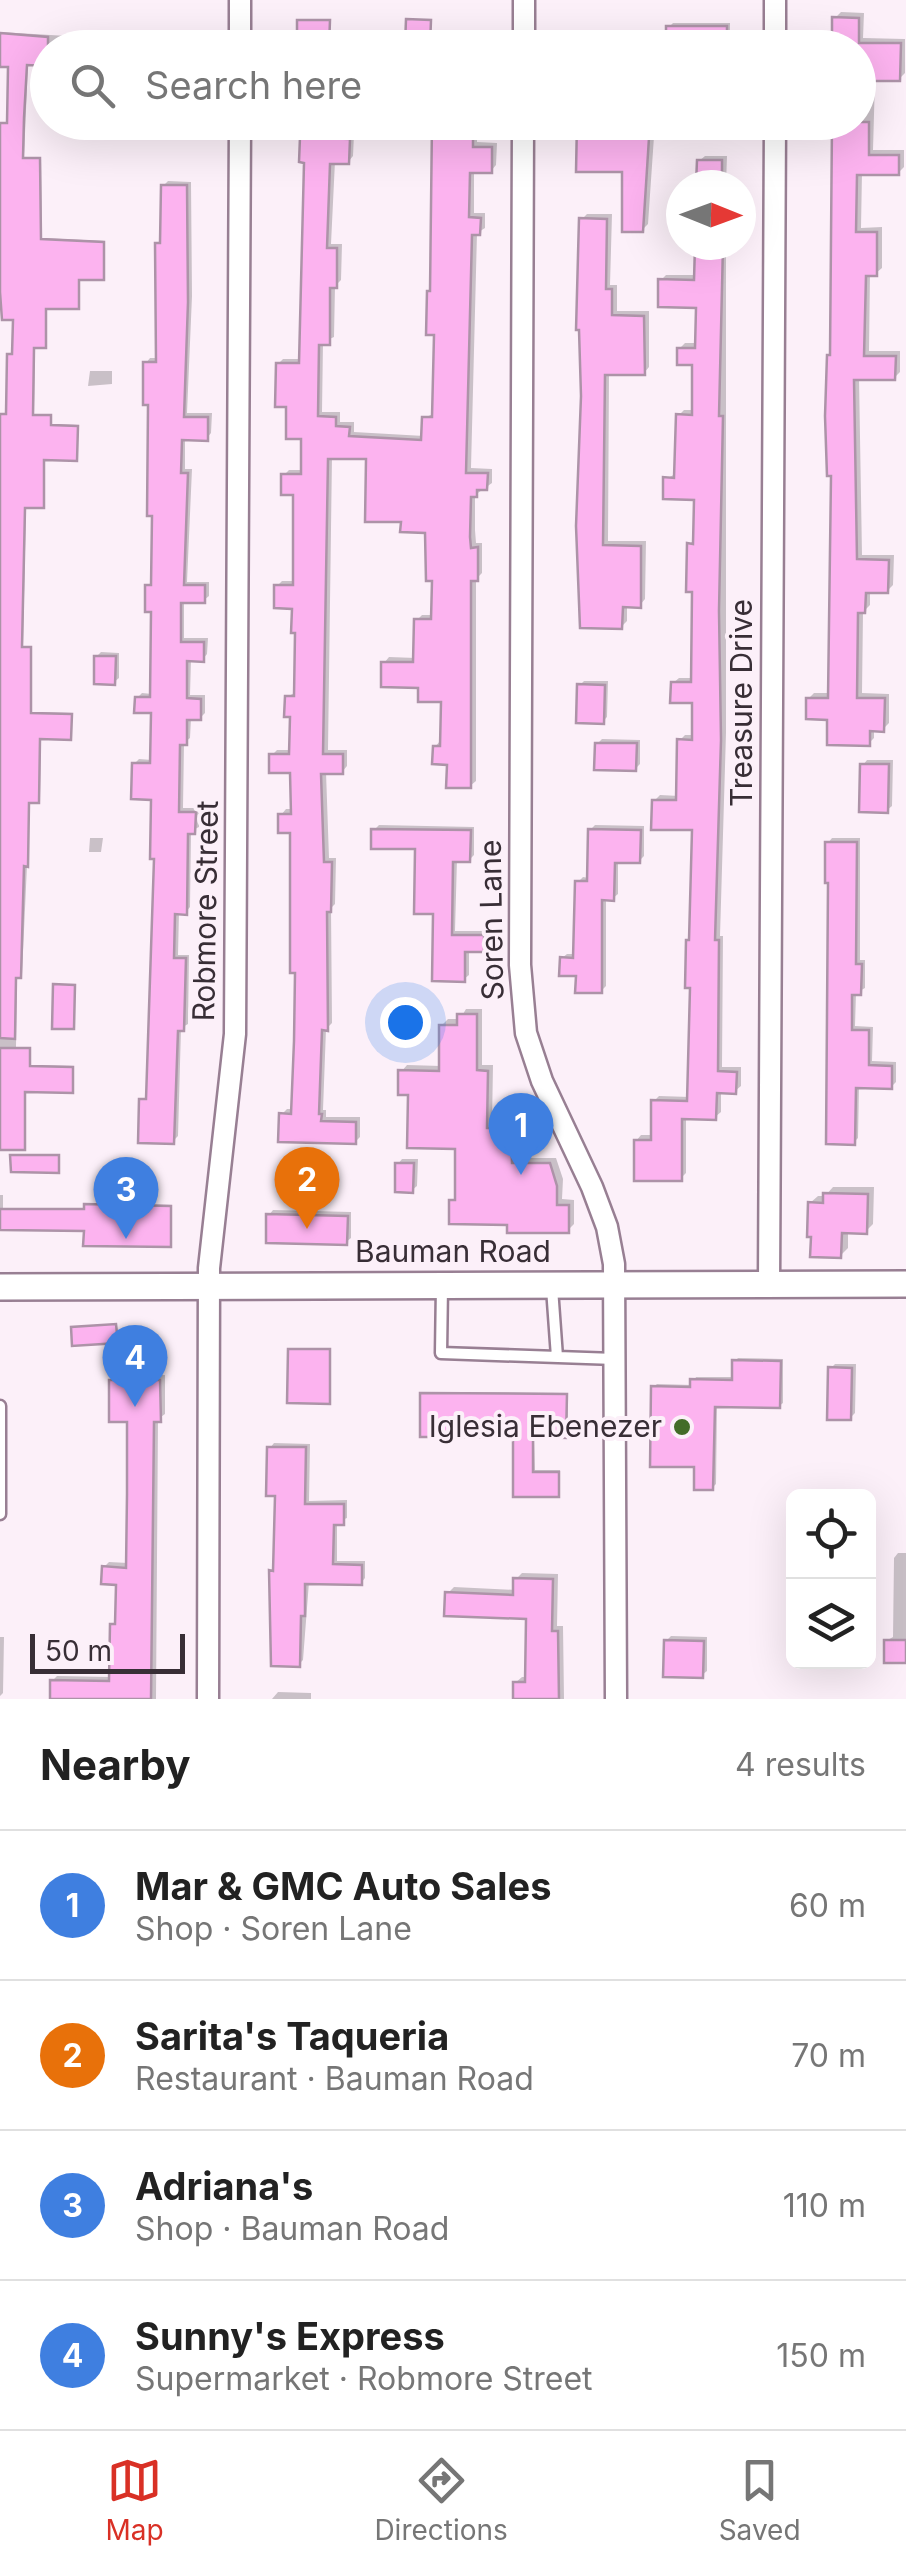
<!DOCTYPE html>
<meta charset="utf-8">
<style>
:root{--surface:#fff;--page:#f2f2f2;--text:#222;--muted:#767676;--line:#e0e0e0;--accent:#d93025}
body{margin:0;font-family:Inter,sans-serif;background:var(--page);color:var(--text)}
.controls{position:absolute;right:30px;bottom:30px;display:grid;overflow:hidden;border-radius:15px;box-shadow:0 10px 40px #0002}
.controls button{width:90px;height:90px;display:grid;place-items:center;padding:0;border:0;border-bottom:2px solid var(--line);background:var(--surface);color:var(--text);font:50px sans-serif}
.compass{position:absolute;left:666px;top:170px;width:90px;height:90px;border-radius:50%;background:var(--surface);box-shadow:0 10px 40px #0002;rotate:91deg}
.scale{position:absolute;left:30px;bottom:25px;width:155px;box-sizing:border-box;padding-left:10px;border:5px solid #382e36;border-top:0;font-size:28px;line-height:35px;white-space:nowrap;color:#382e36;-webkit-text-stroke:8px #fcf0f9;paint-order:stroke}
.you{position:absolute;left:405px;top:1022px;width:35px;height:35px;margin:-25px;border:8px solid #fff;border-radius:50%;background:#1a73e8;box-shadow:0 0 0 15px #1a73e833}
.badge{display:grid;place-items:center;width:65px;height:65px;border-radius:50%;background:var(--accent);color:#fff;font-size:32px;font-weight:700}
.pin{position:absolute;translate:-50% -82px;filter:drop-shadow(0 2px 5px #0008)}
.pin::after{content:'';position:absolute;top:52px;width:35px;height:30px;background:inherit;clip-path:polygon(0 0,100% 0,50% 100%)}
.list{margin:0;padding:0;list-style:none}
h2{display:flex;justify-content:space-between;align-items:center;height:130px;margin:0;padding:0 40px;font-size:42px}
h2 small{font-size:32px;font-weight:400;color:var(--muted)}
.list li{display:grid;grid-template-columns:65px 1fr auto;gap:30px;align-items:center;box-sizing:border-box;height:150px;padding:0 40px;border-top:2px solid var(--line)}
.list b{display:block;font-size:38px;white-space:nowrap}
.list p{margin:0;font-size:32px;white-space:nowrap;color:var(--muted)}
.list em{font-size:32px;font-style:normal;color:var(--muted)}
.icon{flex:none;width:55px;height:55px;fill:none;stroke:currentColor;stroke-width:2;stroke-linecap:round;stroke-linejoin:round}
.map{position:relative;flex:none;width:906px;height:1699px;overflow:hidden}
.search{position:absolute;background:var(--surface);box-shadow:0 10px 40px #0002;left:30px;right:30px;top:30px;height:110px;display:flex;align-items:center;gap:25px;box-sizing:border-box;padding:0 35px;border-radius:55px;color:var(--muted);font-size:38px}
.sheet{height:730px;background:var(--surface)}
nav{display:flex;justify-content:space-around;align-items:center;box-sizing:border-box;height:140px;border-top:2px solid var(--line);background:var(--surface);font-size:28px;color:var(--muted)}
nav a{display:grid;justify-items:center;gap:5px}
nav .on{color:var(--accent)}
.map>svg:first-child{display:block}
.shadow{fill:#0003}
.building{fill:#fcb3ef;stroke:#ad93a8;stroke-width:2.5}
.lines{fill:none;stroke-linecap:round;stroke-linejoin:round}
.service-casing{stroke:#987f93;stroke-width:15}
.minor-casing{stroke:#987f93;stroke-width:25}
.tertiary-casing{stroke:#987f93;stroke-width:30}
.service{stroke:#fff;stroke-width:10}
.minor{stroke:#fff;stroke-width:20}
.tertiary{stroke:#fff;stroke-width:25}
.poi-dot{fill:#436c28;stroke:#fcf0f9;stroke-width:4}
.labels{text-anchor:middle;stroke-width:8;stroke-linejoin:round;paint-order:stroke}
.street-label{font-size:30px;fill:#382e36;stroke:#fcf0f9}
.poi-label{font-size:30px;fill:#382e36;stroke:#fcf0f9;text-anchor:end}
</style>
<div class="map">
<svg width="906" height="1699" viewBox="0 0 906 1699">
<rect width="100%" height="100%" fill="#fcf0f9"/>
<path class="shadow" d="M841 12 864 13 863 38 905 39V73L899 79H875L873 150H904V167L898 173 862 172 861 228 882 227V268L876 273H870L869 351H900V372L894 378 859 377 862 555H894L893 585 887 591 870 590V605L863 612 862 693 889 694V723L883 729H874V738L869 743 808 699 814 693H831L835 135H831L832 122H858V48L835 18Z
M410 19H431V31L473 32V48H427Z
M673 23H730V48L668 47 669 27Z
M0 32 84 37V48H48L28 63 24 157H41L42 238 105 241V276L79 278 78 307 47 306V343L35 345 34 414H52L51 424 78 425V456L45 458V504L26 505 23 646H32V712L73 713 70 737 41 736 40 798 30 800 22 974 17 976 16 1047H31V1065L74 1066 72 1090H26L24 1148H0V414L9 413 10 355 15 353V318L0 289V124L9 122 10 64H0Z
M119 40H147V48H117Z
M411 122H477V142L497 143 496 165 491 171 474 170V213H485V228L477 233 471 468 492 469V483L475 495V530L476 543H482V573L476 579V781L470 786 435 747 440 741 443 699 384 663 389 657 416 658 417 620 422 615H434V579L428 530 403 519 368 457 332 456 328 750H347V766L342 772H326L329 858H336L335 904 331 908 332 1023 326 1029 323 1110H326V1117H360V1137L355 1142 282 1114 287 1109H294L298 970 292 831 281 815 286 809H293V771L272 755 277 750H292L293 715 287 697 296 692 294 606 277 586 282 581H296L295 493 284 475 289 470H303L304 437 289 405 278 364 283 359H302L307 160 303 138 308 133 354 134 353 156 348 162 335 161 331 244H342L341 280 335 286 334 337 323 342 322 412H340V422H354V432L424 436V418L435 413V132H411Z
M579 122H655L648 224 642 230 625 170Z
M705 156H727L726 185H699V161Z
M168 181 191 182 192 296 187 413H212L211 433 207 438H185V469H192L187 582H209V596L204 600H184V638H208L207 654 203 659H191L190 695H205V713L200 718H191L190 738 184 743 183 808H199V827L191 831 190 907 186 912H179L178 955H189L188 1024 181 1028 178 1136 173 1141 141 1100 149 1096 156 857 154 797 134 764 139 759 152 760 154 711 137 698 142 693 152 694 154 610 148 586 153 580 150 402 146 363 150 358H158V244L163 239V186Z
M587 214H612L610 285H617V311H649V367L644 373 609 372 608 541H646L645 599 640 605H627V621L622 626 582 625V219Z
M697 245H726V733L720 936H723L722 1067H741V1086L735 1091H721V1112L715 1117H686V1173L681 1178 636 1141 641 1135H653L654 1101 659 1096 690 1097 695 828 654 801 660 795 679 796 680 740 685 735H694L695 701 673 683 679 678H693L695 590 690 544 696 538 697 497 666 479 677 473 679 415 684 410H694L695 363 679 349 685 343H698L699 306 661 280 666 275H697Z
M90 371H112V384L88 386Z
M101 652 119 653V678L114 682 96 657Z
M584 681H608L607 717 602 722 580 685Z
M602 739 640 740V764L635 769 597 744Z
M867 760H893L892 806 887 810 863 765Z
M379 825 474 827V855L469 860 457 859 455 931H488V945L483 949H469V975L464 979 435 912 417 847 374 830Z
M595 825 644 826V856L639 861 618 860V894L613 898H606V986L601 991 562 958 567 954H575L578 882 583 877 589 878 590 830Z
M90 838H103L101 852H89Z
M832 838H860V960H865V988L856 993 855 1026 873 1027 872 1061 896 1062V1082L891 1087 859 1086 858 1138 854 1142 828 843Z
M466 1009H482V1065H493L492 1123 517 1122V1158H556L563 1179 562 1199 574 1200V1224L568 1230 510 1222 452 1201 457 1196 458 1146 411 1093 401 1072 407 1065 441 1066V1026L448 1019H460Z
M402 1159H418L417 1186 412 1190 398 1164Z
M833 1187H874L873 1224 866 1231H848V1248L840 1256 810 1203 818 1196H825Z
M0 1195H3V1208H87L89 1203 172 1205V1243L86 1228 0 1227Z
M273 1210 351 1212V1238L346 1242 269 1215Z
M292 1348H331L329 1401 291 1350Z
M738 1358 783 1359V1403L779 1406 717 1405 716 1484 712 1488 653 1387 657 1384 692 1385 696 1377H735V1361Z
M835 1364H856L855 1413 850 1418 831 1368Z
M165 1375V1414L158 1419 156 1699H52V1681L57 1676 111 1677 112 1625 117 1620 119 1583 104 1567 109 1562 128 1563 129 1419 112 1381 117 1376Z
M425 1392 568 1393V1433L534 1435 535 1470H560V1492L516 1495 515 1435 422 1394Z
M274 1443 310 1444 309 1501 347 1500V1518L337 1522V1561H365V1578L361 1583 309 1582 303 1660 299 1664 272 1572 276 1567 277 1494 270 1448Z
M898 1553H906V1660L886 1641 893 1637 894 1558Z
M522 1573 558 1574 557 1626H563L564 1699H515V1683L522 1677H528L529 1617 448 1593 454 1587 516 1590V1579Z
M671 1636 707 1637V1671L702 1675 666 1641Z
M0 1637H4L3 1693 0 1696Z
M278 1692 311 1693V1699H272Z"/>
<path class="building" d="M832 17 859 18V43H901L900 81H858V48H832Z
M406 19 431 20 430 46H405Z
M297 20H330L329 48H297Z
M666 26H727V48H666Z
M0 33 48 37V66L27 65 24 118 23 158H40L41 239 104 242V280H79V309H46V348H34L33 415H51V425L78 426 77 461 44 460V508H25L22 647H31V713L72 714 71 740 40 739 39 803H29L28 867 24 866 21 978H16L15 1039 0 1038V414H6L7 354H12L13 320H2L0 292V123H7L8 67H0Z
M432 122H473V147H492V173H470L469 217 481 218 480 235H472L466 473H488L487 490H477V497H471L470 537 471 548 478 547V581H471V788H446L447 765 432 764 433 746H440L441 702H418V688L381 687V662H413L414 619H431L432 581H426L425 533 400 532 401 522H365L366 459H328L323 754H343V774H321L324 862H332L331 912H327L328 1031 322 1030 319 1114H322L321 1121 356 1122V1144L278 1142 279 1113 291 1114 294 1041 295 973H290V833H278V814H291L290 773H269V754H289L290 717H284L285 696H294L295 633H291L292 609 274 608V585H293V495H281V474H301V439H286V407H275L276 363H299L304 163 299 162 300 137 350 139 349 164H330L327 248H337V288H330V345H319L318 416 336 417V426L350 427 349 436 421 440 422 417H432L434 335H426L427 291H430Z
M577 122H650L643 232H622V172H576Z
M832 122H869V155H899V175H857L856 232H877V276H866L864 356H896L895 380H854L857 559 889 560 888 593H866L865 613H858L857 698H885L884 732 870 731V746L827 745V720L806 719V698H828L831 476H827L825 416 827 355H830Z
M697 160H722V185H696Z
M161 185H187L188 302 184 417H208V441L182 440 181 473H188L184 585H205V603H181V642H204V662L187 661V698L201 699V720H187V745H180L179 812H196L195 834H188L187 915 175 914 174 958H186L184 1031H178L174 1144 138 1143 139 1099H146L154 859H150L151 800 131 799 132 763H150L151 713H134L135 697H150L151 612H145V585H151L152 516H147L148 405H143V362H156L155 243H160Z
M579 218 607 219 606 289H612V315L644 316 645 375H605L603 545 641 546V608L623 607 622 629 580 628 576 526 581 396 579 330H576Z
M695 245H723L719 416H723L719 611 721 740 715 940H719L718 1071 737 1072 736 1094 717 1093 716 1120 682 1119V1181H634V1140H651V1100L687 1101 690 988H685L686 940H689L692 830H651L652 800H676L677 739 692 740V703H670L671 682H691L692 592H686L687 543 693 544 694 500 663 499V477L674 478 676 414 692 415V365H677V348H695L696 308 658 307V279L694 280Z
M94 656H116L115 685 94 684Z
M577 684 605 685 604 724 576 723Z
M595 743H637L636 771 594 770Z
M860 764H889L888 813 859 812Z
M371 829 471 830 470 862H453L452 935H484V952H465V982L432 981 433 914H414L415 849H371Z
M588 829 641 830 640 863H615L614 901 602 900V993H575L576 976H559L560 957 573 958 575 881H587Z
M825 842H857L856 964H862L861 995H852V1030H869V1065L892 1066V1089L856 1088 855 1145 826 1144 828 883H825Z
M53 984 75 985 74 1029H52Z
M457 1014H477V1070L488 1071 487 1128H511L512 1163H550L557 1186V1205H569V1233H507V1225L449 1224V1200H455V1149L407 1148 408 1095H398V1070L439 1071V1025H457Z
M0 1048H30V1066L73 1067V1093L25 1092V1150H0Z
M10 1155H59V1173L11 1172Z
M395 1163H414L413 1193 395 1192Z
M823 1193 868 1194 867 1234 842 1233 841 1258 810 1257 811 1237H807L808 1202 823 1203Z
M84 1204 171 1206V1247L83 1246 84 1231 0 1230V1209H84Z
M266 1214 348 1216 347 1245 266 1243Z
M116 1324 118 1343 72 1346 71 1327Z
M288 1349H330V1404L287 1403Z
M732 1360 781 1361 780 1408 715 1407 713 1490H694V1467H650L651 1386 690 1387V1379L732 1380Z
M828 1367 852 1368 851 1420H827Z
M109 1380H160L161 1422H154L151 1699H50V1680L109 1681 110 1624H115L116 1585 101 1584 102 1566 126 1568 127 1494V1422H109Z
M420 1393 567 1394 566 1438 533 1437V1472H559V1497H513V1437H420Z
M267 1447H306L305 1504H344V1525H334L333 1564 362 1565V1585L305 1584V1616H301L300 1667 271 1666 269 1570 273 1571 275 1496H266Z
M513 1578 553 1579 552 1631H558L559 1699H513V1682H525L526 1619 444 1616 445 1592 513 1595Z
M664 1640 704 1641 703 1678 663 1677Z
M884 1640H906V1663H884Z"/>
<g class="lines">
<g class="service-casing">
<path id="service" d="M442 1286 441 1353 615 1359
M552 1288 557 1357
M0 1406V1514"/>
</g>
<g class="minor-casing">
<path id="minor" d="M240 0V48
M524 48V0
M775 48V0
M523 122 520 965 526 1033 542 1081 592 1187 607 1227 614 1264 616 1699
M769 1284 775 122
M208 1699 209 1268 235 1034 240 122"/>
</g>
<g class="tertiary-casing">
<path id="tertiary" d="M0 1287 906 1284"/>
</g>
<use href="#service" class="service"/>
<use href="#minor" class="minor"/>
<use href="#tertiary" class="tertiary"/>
</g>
<circle class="poi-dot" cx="682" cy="1427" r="10"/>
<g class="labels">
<g class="street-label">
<text transform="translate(742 703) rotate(-90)" y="10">Treasure Drive</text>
<text transform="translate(206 911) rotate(-89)" y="10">Robmore Street</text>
<text transform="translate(492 920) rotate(-91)" y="10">Soren Lane</text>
<text x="453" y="1262">Bauman Road</text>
</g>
<g class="poi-label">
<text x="662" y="1437">Iglesia Ebenezer</text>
</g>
</g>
</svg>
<div class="controls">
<button><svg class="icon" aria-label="locate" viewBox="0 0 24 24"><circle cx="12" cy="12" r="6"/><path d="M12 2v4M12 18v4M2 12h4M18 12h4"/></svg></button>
<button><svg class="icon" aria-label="layers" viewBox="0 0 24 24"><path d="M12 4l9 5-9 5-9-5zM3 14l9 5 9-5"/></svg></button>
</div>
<svg class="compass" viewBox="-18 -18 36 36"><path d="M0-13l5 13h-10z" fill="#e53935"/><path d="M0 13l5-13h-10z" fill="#767676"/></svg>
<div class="scale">50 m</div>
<div class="you"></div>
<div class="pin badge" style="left:521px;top:1175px;background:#3f7fe0">1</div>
<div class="pin badge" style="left:307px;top:1229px;background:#e8710a">2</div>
<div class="pin badge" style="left:126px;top:1239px;background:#3f7fe0">3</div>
<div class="pin badge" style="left:135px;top:1407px;background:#3f7fe0">4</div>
<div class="search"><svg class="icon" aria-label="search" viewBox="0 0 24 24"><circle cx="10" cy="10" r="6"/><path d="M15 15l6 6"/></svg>Search here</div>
</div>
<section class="sheet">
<h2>Nearby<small>4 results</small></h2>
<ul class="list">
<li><span class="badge" style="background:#3f7fe0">1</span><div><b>Mar &amp; GMC Auto Sales</b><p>Shop · Soren Lane</p></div><em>60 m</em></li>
<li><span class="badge" style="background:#e8710a">2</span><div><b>Sarita's Taqueria</b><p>Restaurant · Bauman Road</p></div><em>70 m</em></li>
<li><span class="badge" style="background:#3f7fe0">3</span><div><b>Adriana's</b><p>Shop · Bauman Road</p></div><em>110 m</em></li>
<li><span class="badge" style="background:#3f7fe0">4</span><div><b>Sunny's Express</b><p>Supermarket · Robmore Street</p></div><em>150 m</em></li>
</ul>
</section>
<nav>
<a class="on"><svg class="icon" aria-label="map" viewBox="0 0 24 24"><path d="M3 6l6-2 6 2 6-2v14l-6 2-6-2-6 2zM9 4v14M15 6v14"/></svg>Map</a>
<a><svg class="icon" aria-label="directions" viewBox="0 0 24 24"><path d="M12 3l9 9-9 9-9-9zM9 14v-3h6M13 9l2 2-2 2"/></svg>Directions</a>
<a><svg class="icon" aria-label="saved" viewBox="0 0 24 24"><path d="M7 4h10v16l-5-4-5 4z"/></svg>Saved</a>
</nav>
